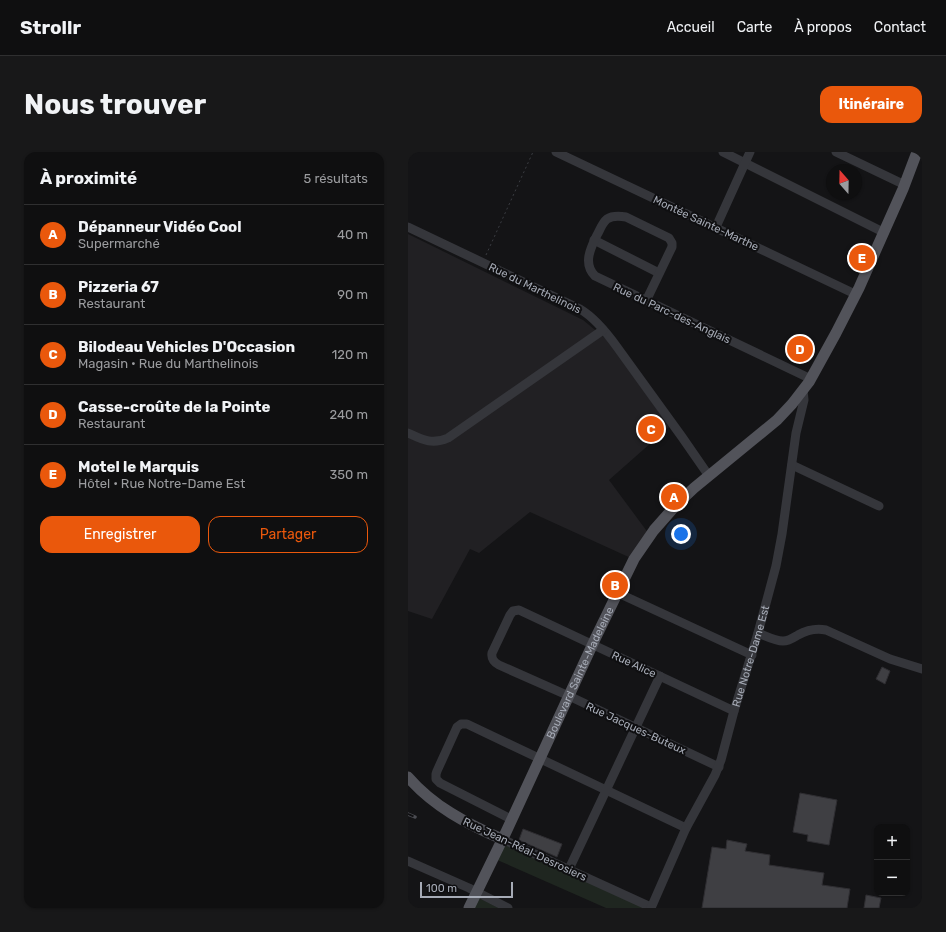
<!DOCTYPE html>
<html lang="fr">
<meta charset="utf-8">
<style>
:root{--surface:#0f0f10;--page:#181819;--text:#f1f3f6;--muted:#9b9c9f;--line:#2f2f30;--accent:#ea580c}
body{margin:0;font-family:Rubik,sans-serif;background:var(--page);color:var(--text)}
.controls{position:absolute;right:12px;bottom:12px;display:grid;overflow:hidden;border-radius:8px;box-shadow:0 1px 3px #0004}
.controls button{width:36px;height:36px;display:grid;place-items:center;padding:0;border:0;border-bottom:1px solid var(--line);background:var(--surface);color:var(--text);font:20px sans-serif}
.compass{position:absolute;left:418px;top:12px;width:36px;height:36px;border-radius:50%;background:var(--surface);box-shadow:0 1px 3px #0004;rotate:340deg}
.scale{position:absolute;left:12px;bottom:10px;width:93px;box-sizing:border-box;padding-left:4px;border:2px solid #a6abb6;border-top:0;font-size:11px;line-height:14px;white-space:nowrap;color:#a6abb6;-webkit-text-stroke:3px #0f0f11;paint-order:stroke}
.you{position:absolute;left:273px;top:382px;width:14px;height:14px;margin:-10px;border:3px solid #fff;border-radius:50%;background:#1a73e8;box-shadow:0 0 0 6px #1a73e833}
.badge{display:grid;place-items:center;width:26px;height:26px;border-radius:50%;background:var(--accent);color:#fff;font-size:13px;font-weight:700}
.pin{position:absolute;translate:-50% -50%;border:2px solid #fff;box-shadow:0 1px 4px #0006}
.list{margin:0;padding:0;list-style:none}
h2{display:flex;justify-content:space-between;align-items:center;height:52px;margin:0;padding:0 16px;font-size:17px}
h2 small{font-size:13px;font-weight:400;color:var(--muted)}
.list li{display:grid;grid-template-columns:26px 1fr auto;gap:12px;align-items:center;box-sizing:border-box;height:60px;padding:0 16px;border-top:1px solid var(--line)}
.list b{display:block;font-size:15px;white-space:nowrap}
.list p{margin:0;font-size:13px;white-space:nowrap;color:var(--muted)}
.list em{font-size:13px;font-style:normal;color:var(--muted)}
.actions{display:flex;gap:8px;padding:12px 16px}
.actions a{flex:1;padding:9px 0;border:1px solid var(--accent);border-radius:12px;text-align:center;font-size:14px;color:var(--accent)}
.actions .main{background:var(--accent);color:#fff}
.map{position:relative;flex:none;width:514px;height:756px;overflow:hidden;border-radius:12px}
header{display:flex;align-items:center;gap:24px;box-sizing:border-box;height:56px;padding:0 20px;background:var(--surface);border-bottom:1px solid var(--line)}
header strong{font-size:19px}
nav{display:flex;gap:22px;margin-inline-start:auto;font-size:14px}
.intro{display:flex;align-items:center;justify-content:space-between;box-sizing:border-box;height:96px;padding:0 24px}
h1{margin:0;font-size:28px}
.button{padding:10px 18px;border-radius:12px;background:var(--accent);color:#fff;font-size:14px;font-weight:700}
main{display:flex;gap:24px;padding:0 24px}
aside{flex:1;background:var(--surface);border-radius:12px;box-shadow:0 1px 3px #0004}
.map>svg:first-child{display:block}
.built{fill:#212023}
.green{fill:#1f2620}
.building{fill:#3f3f43;stroke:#2f2e32}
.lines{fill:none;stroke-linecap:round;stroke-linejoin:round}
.path{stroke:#3b3d42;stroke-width:1;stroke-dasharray:2 3;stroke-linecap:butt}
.minor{stroke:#35363b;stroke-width:9}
.major{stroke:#52535a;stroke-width:11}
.rail-casing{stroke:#4b4c52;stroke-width:3.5}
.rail{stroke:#0f0f11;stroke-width:2;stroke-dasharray:6;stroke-linecap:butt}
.labels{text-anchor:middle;stroke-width:4;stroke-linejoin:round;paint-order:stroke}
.street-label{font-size:11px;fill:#a6abb6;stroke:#0f0f11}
</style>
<header>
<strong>Strollr</strong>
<nav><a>Accueil</a><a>Carte</a><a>À propos</a><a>Contact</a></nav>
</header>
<div class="intro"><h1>Nous trouver</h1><a class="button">Itinéraire</a></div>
<main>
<aside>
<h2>À proximité<small>5 résultats</small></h2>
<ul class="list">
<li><span class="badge">A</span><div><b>Dépanneur Vidéo Cool</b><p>Supermarché</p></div><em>40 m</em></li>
<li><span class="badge">B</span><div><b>Pizzeria 67</b><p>Restaurant</p></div><em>90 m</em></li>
<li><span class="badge">C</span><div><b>Bilodeau Vehicles D'Occasion</b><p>Magasin · Rue du Marthelinois</p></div><em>120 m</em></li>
<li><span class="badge">D</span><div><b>Casse-croûte de la Pointe</b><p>Restaurant</p></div><em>240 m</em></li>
<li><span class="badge">E</span><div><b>Motel le Marquis</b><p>Hôtel · Rue Notre-Dame Est</p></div><em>350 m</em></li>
</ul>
<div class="actions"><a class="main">Enregistrer</a><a>Partager</a></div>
</aside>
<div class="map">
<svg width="514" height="756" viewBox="0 0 514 756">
<rect width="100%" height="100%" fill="#141416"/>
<path class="built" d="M0 82 175 168 203 191 261 275 201 328 241 382 225 407 122 360 71 401 62 397 24 467 0 459Z"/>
<path class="green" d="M95 690 242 756H198L87 707Z
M69 745 91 756H64Z"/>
<path class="building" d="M474 515 482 519 477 532 468 527Z
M392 641 429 648 421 693 399 689 400 683 385 680Z
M115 677 154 692 149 705 111 688Z
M319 688 339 692 337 699 362 703 361 713 416 721 414 733 442 737 439 756H294L304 695 318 697Z
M458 743 473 746 471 756H456Z"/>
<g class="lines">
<path class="path" d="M78 103 125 0"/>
<g class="minor">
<path d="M148 0 447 142"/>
<path d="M315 0 475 80"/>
<path d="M428 0 497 33"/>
<path d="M0 75 172 157C187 166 199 181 209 195L274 285 301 324"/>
<path d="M308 75 342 0"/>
<path d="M186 88 251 121"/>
<path d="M238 149 264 95V91L261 86 218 65C212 64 205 63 199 67 194 71 192 78 189 83 182 97 175 112 187 124L403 227"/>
<path d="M0 281C15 288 24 293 40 286L195 178"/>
<path d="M384 313 471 354"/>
<path d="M210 441 344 503"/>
<path d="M350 481C358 484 367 489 375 489 381 489 385 486 390 483 399 478 408 476 418 478L482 507 514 517"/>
<path d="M311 615 161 544 91 513C86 510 83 507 84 501L102 463 105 459 111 458 326 559"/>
<path d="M103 667 32 631 28 627V622L29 619 49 575 53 572H59L278 676"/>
<path d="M94 687 243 755"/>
<path d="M0 709 61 736 100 756"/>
<path d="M161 717 252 524"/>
<path id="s1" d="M243 756 278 676 307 623 313 608 326 559 350 481 368 414 374 382 388 281 396 248 395 238"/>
</g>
<g class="major">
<path d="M0 625C25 654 59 672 94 687"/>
<path id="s2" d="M61 756 98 680 188 485 226 407 246 378 268 353 286 336 369 268 384 252 401 230 428 181 451 136 495 37 509 0"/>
</g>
<g class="rail-casing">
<path id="rail" d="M0 662 7 665"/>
</g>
<use href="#rail" class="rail"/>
</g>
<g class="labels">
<g class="street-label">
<text transform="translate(298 71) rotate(25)" y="4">Montée Sainte-Marthe</text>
<text transform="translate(127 136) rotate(26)" y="4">Rue du Marthelinois</text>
<text transform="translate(264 161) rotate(25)" y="4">Rue du Parc-des-Anglais</text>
<text dy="4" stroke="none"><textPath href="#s1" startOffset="272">Rue Notre-Dame Est</textPath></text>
<text transform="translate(226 512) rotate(25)" y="4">Rue Alice</text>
<text dy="4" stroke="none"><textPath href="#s2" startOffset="260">Boulevard Sainte-Madeleine</textPath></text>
<text transform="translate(228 576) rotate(25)" y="4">Rue Jacques-Buteux</text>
<text transform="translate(117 697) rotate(25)" y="4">Rue Jean-Réal-Desrosiers</text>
</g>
</g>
</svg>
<div class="controls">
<button>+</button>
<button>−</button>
</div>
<svg class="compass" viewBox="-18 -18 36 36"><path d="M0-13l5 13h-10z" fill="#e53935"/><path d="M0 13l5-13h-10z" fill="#9b9c9f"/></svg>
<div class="scale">100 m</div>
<div class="you"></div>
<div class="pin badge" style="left:266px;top:345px">A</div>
<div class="pin badge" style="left:207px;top:433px">B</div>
<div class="pin badge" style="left:243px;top:277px">C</div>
<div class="pin badge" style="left:392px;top:197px">D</div>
<div class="pin badge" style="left:454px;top:106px">E</div>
</div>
</main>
